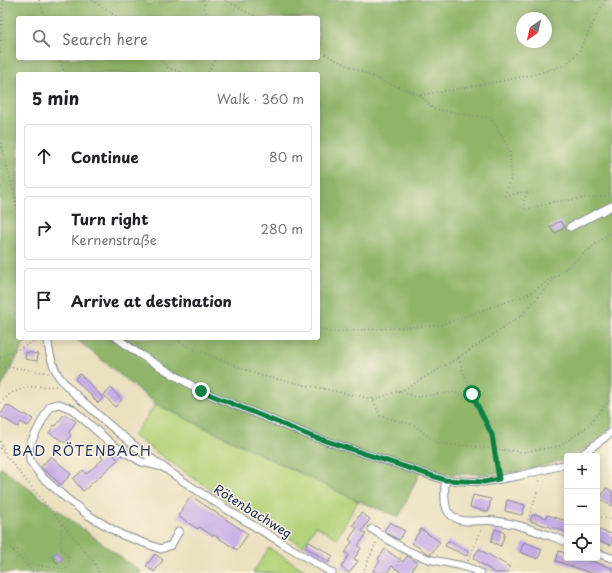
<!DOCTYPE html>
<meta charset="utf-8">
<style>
:root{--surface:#fff;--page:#f2f2f2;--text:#202124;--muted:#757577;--line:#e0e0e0}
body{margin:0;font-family:"Playpen Sans",sans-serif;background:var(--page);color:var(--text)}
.controls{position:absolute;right:12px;bottom:12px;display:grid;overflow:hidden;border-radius:4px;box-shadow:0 2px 10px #0003}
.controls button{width:36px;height:36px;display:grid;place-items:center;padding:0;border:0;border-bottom:1px solid var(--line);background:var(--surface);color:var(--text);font:20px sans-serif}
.compass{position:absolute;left:516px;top:12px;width:36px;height:36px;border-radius:50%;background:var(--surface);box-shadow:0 2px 10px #0003;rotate:214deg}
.stop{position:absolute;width:12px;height:12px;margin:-9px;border:3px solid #0b8043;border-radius:50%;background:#fff}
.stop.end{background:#0b8043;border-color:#fff;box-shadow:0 1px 4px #0008}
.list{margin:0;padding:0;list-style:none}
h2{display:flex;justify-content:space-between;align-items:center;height:52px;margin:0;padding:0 16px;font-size:17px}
h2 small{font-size:13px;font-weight:400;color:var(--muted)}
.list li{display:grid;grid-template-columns:26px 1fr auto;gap:12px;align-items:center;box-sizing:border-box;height:64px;margin:0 8px 8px;padding:0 8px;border:1px solid var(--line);border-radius:4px}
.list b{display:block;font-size:15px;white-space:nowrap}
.list p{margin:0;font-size:13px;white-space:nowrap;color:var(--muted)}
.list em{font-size:13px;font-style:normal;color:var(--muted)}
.icon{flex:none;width:22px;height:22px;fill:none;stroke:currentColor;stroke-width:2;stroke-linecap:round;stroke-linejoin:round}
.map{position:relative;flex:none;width:612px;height:573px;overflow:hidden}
.search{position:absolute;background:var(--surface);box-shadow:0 2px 10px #0003;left:16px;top:16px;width:304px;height:44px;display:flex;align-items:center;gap:10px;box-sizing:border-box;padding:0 14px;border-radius:4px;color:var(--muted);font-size:15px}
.panel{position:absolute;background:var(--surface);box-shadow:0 2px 10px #0003;left:16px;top:72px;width:304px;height:268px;border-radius:4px}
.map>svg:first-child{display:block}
.green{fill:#b5d37a;stroke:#68816c}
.forest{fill:#90b56a;stroke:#567264;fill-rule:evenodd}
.building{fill:#c6ace6}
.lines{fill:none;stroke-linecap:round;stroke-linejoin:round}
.minor-casing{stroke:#83888f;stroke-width:9}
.path{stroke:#83888f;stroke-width:1.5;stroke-dasharray:1 3;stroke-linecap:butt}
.minor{stroke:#fff;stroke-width:7}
.route{stroke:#0b8043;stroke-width:5}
.labels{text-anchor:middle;stroke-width:3;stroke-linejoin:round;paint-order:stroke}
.street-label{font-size:13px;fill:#1b2f5e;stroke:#fcf5e5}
.neighbourhood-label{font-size:14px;letter-spacing:1px;fill:#1b2f5e;stroke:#fcf5e5}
</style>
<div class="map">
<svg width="612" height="573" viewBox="0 0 612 573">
<rect width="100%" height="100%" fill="#fcf5e5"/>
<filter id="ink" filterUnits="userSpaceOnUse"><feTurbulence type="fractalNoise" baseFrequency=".025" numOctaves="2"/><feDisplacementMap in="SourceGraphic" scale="8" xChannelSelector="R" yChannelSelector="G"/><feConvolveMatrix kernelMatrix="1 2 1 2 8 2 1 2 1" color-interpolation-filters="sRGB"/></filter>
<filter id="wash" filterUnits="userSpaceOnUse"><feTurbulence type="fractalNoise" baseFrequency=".012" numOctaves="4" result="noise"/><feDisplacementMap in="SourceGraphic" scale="16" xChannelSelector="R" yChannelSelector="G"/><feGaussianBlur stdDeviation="0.9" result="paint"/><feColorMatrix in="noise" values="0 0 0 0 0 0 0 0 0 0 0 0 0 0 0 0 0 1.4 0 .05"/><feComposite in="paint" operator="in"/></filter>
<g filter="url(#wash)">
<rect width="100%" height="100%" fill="#ebe1c0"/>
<path class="green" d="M144 0H178L147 5Z
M156 404 358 501 337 538 316 526 303 546 221 497 133 436Z
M269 548 309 573H253Z"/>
<path class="forest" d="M0 0H144L147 5 178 0H612V427C601 436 582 456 567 456V459L519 472 483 474H443L422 468 399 517 358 501 156 404 75 338H318V74H18V338H27L0 390ZM18 18H318V58H18ZM522 18H546V42H522Z
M0 467 142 573H0Z"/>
<g id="blocks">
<path class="building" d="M560 221 565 227 555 234 550 227Z
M26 352 38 354 37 361 25 359Z
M80 374 103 398 98 403 75 379Z
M111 388 122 400 115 407 104 395Z
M7 405 24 415 25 414 33 419 28 426 21 422 18 427 0 416Z
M64 414 76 421 69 433 71 435 66 443 49 433 54 425 56 426Z
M109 449 118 460 83 491 73 479 83 470 86 474 103 459 101 456Z
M51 456 71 474 61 485 41 467Z
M606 488 612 491V506L600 499Z
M473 495 491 499 488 512 470 507Z
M191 496 248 534 237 550 214 535 213 536 199 527 198 529 178 516Z
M507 500 525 505 522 515 505 511Z
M361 513 370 519 362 531 366 534 358 546 361 548 354 559 358 561 349 573 341 567 349 555 345 553 352 542 349 539 357 528 353 525Z
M535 514 546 518 547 515 567 521V532L530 521 532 515 534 516Z
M390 522 405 531 399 540 384 531Z
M421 529 440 542 431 554 427 553 412 543Z
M495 529 505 533 501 546 491 542Z
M599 530 612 534 611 545 597 541Z
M308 541 333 556 329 562 305 547Z
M448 541 469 551 467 556 445 546Z
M524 542 542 549 538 559 520 552Z
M385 549 403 562 407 556 417 562 410 573H402L392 566 387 573H377L373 570 380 561 378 559Z
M479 549 510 567 507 573H495L473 558Z
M559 551 567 554V558H582L612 568V573H591L556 561Z
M57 552 63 559 57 563 52 556Z
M155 554 163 560 154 572 146 566Z"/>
</g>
</g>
<g filter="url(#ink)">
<use href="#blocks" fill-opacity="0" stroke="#83888f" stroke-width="1"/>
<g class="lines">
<g class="minor-casing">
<path id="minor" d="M570 227 612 206
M48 338C48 351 52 364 58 375 67 389 83 401 95 412 165 477 250 523 332 573
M117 338 139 354 201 391 311 436 445 480 484 482 518 476 567 464
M580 456 612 432
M163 467 142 462 114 446 72 409 59 404 50 406 29 446 30 461 43 478 66 498 88 515 122 535 161 549 171 545 179 531
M445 480C445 489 443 506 449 513 462 527 480 518 496 521 521 524 544 534 567 542
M372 529C389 540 406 552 426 558 444 564 463 563 480 573
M597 553 612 558"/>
</g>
<path class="path" d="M39 0 45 18
M92 0 109 11 118 18
M203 0 207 18
M225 0 258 18
M318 50 336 60 380 80 420 95 452 90 532 75 565 65 578 53 605 0
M0 53 3 0
M58 58 66 74
M160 58 168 68 187 74
M197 74 208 73 214 61V58
M420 95 433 109 490 118 502 136 510 153 511 178 504 197 520 192H528L524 200V210L554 202 612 195
M0 139 18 210
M318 328 330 332 440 325 529 294 560 273 612 231
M173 338 188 347 262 376 373 399 380 416 414 425 437 443 524 452 560 446 587 427 612 397
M0 358 41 338
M458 358 472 394 492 435 498 473
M0 368H18L49 373
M398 391 416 397 455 392 475 401
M373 399 403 390 458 358 521 316 557 276
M0 403 11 393 28 387 57 386
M0 441 6 456 94 562 99 573
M0 448 4 453
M597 516 612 520
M528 520 536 496 540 478
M0 542 13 550 34 573
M13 550H19L32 565 65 569 68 568C72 558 66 554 60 547L62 523
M468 561 482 528
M363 573 377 540
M394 573 402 554
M427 573 430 565"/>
<use href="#minor" class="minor"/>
</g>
</g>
<g class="lines" filter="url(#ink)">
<path class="route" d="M201 391 311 436 445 480 484 482 499 479 492 435 472 394"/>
</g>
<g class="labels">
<g class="street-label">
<text transform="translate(253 511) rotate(32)" y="5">Rötenbachweg</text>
</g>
<g class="neighbourhood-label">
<text x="82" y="456">BAD RÖTENBACH</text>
</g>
</g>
</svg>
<div class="controls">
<button>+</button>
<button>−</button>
<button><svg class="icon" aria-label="locate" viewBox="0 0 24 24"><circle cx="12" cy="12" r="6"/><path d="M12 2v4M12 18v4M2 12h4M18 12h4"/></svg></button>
</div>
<svg class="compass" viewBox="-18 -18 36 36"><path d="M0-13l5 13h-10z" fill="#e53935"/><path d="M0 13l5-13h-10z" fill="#757577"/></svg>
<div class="stop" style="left:472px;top:394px"></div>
<div class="stop end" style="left:201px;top:391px"></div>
<div class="search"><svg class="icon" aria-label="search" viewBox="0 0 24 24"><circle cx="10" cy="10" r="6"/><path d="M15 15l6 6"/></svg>Search here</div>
<section class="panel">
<h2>5 min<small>Walk · 360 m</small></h2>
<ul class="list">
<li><svg class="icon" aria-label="ahead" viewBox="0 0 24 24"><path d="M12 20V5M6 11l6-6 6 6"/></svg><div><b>Continue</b></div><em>80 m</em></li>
<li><svg class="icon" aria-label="right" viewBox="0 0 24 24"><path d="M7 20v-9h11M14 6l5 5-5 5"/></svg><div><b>Turn right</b><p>Kernenstraße</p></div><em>280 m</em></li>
<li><svg class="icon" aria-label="arrive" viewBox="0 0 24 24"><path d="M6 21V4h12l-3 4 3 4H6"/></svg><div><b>Arrive at destination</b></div></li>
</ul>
</section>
</div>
